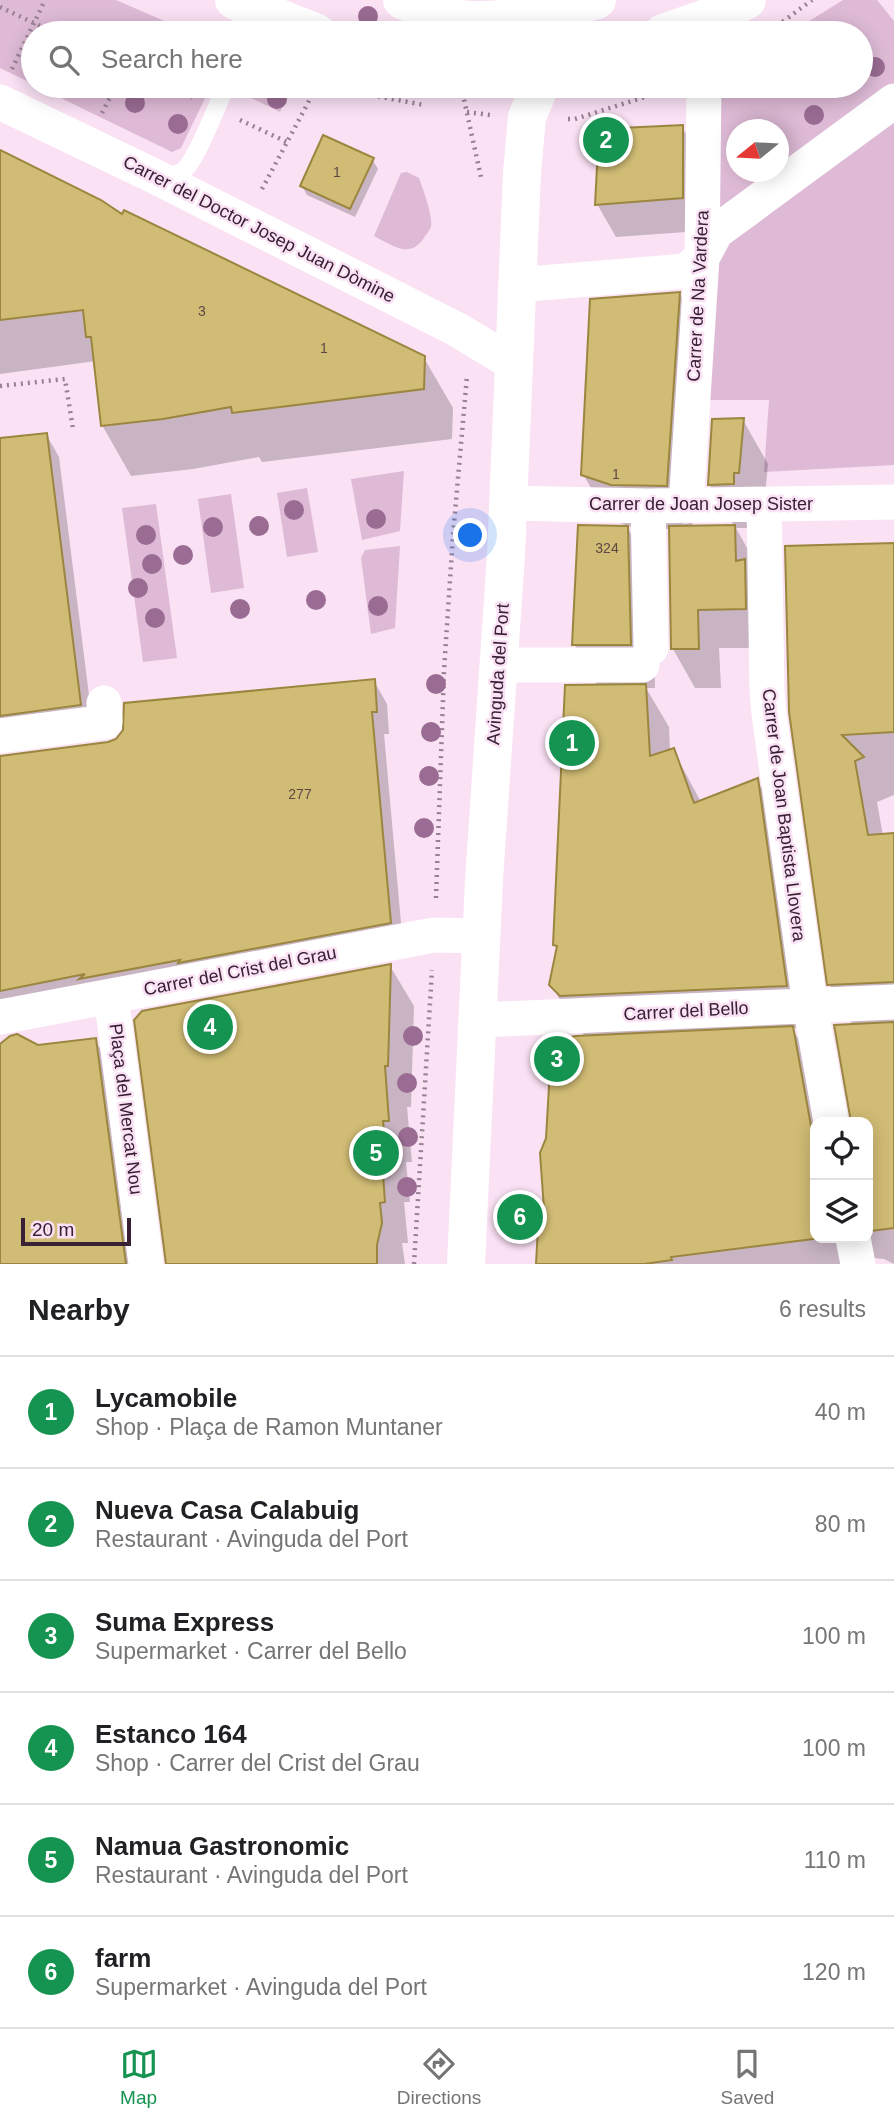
<!DOCTYPE html>
<meta charset="utf-8">
<style>
:root{--surface:#fff;--page:#f6f6f6;--text:#202124;--muted:#757577;--line:#e0e0e0;--accent:#159351}
body{margin:0;font-family:Helvetica,sans-serif;background:var(--page);color:var(--text)}
.controls{position:absolute;right:21px;bottom:21px;display:grid;overflow:hidden;border-radius:14px;box-shadow:0 4px 18px #0003}
.controls button{width:63px;height:63px;display:grid;place-items:center;padding:0;border:0;border-bottom:2px solid var(--line);background:var(--surface);color:var(--text);font:35px sans-serif}
.compass{position:absolute;left:726px;top:119px;width:63px;height:63px;border-radius:50%;background:var(--surface);box-shadow:0 4px 18px #0003;rotate:252deg}
.scale{position:absolute;left:21px;bottom:18px;width:110px;box-sizing:border-box;padding-left:7px;border:4px solid #382134;border-top:0;font-size:19px;line-height:24px;white-space:nowrap;color:#382134;-webkit-text-stroke:5px #fae1f4;paint-order:stroke}
.you{position:absolute;left:471px;top:536px;width:24px;height:24px;margin:-18px;border:5px solid #fff;border-radius:50%;background:#1a73e8;box-shadow:0 0 0 10px #1a73e833}
.badge{display:grid;place-items:center;width:46px;height:46px;border-radius:50%;background:var(--accent);color:#fff;font-size:23px;font-weight:700}
.pin{position:absolute;translate:-50% -50%;border:4px solid #fff;box-shadow:0 2px 7px #0006}
.list{margin:0;padding:0;list-style:none}
h2{display:flex;justify-content:space-between;align-items:center;height:91px;margin:0;padding:0 28px;font-size:30px}
h2 small{font-size:23px;font-weight:400;color:var(--muted)}
.list li{display:grid;grid-template-columns:46px 1fr auto;gap:21px;align-items:center;box-sizing:border-box;height:112px;padding:0 28px;border-top:2px solid var(--line)}
.list b{display:block;font-size:26px;white-space:nowrap}
.list p{margin:0;font-size:23px;white-space:nowrap;color:var(--muted)}
.list em{font-size:23px;font-style:normal;color:var(--muted)}
.icon{flex:none;width:38px;height:38px;fill:none;stroke:currentColor;stroke-width:2;stroke-linecap:round;stroke-linejoin:round}
.map{position:relative;flex:none;width:894px;height:1264px;overflow:hidden}
.search{position:absolute;background:var(--surface);box-shadow:0 4px 18px #0003;left:21px;right:21px;top:21px;height:77px;display:flex;align-items:center;gap:18px;box-sizing:border-box;padding:0 24px;border-radius:38px;color:var(--muted);font-size:26px}
.sheet{height:763px;background:var(--surface)}
nav{display:flex;justify-content:space-around;align-items:center;box-sizing:border-box;height:98px;border-top:2px solid var(--line);background:var(--surface);font-size:19px;color:var(--muted)}
nav a{display:grid;justify-items:center;gap:4px}
nav .on{color:var(--accent)}
.map>svg:first-child{display:block}
.green{fill:#debad6;fill-rule:evenodd}
.shadow{fill:#0003}
.building{fill:#d1bc75;stroke:#9b863f;stroke-width:2}
.lines{fill:none;stroke-linecap:round;stroke-linejoin:round}
.path{stroke:#988093;stroke-width:4.5;stroke-dasharray:2 5;stroke-linecap:butt}
.lane{stroke:#fff;stroke-width:18}
.street{stroke:#fff;stroke-width:35}
.secondary{stroke:#fff;stroke-width:38}
.primary{stroke:#fff;stroke-width:38}
.tree{fill:#9a6c94}
.labels{text-anchor:middle;stroke-width:5;stroke-linejoin:round;paint-order:stroke}
.number-label{font-size:14px;fill:#5e4844}
.street-label{font-size:18px;fill:#382134;stroke:#fae1f4}
</style>
<div class="map">
<svg width="894" height="1264" viewBox="0 0 894 1264">
<rect width="100%" height="100%" fill="#fae1f4"/>
<path class="green" d="M0 0H116L192 33H33V84L0 68Z
M843 0H877L894 21V465L764 472 769 400H705L709 86H861V33H790ZM736 130H778V172H736Z
M36 86H211L181 148 172 152Z
M242 86H292L280 112 239 92Z
M407 172 419 178C423 190 433 214 431 227 431 227 426 236 425 236 411 260 393 246 374 236L401 173Z
M404 471 400 531 362 540 351 479Z
M307 488 318 552 287 557 277 493Z
M231 494 244 588 211 593 198 499Z
M156 504 177 658 143 662 122 508Z
M400 546 395 628 371 634 361 558 365 550Z"/>
<path class="shadow" d="M682 127 701 159 700 231 616 237 597 204Z
M0 152 122 216 424 358 453 408 452 439 262 462 259 457 193 469 131 476 102 425 96 361 0 374Z
M372 159 378 169 355 217 307 195 302 186Z
M679 293 704 338 692 527 734 526 709 484 743 420 768 464 763 517 759 528H736L757 566 767 648H719L721 688H695L673 649 670 529H637L609 519 583 474Z
M46 434 59 457 93 727 0 744V440Z
M627 527 653 571 655 688H646L669 727 670 751 673 750 701 802 757 780 781 821 810 1027 792 1028 816 1069 815 1238H868V1122H852L853 1026 829 984 791 712 894 545V795L877 802 883 836 894 835V1264L884 1259 874 1258 862 1264H537L546 1211 548 1138 585 1037 572 1014 569 1016 551 984 558 951 555 945 598 686 574 644Z
M374 681 387 704 389 734H384L403 945 0 1016V757L109 743Z
M390 966 414 1006 411 1107H407L412 1162H406L410 1202H404L408 1243H402L405 1264H167Z
M95 1040 101 1050 129 1264H0V1046L37 1047Z"/>
<path class="building" d="M683 125V198L595 205 599 129Z
M323 135 374 158 350 209 300 186Z
M0 150 101 200 122 214 124 210 425 356 424 389 232 413 231 407 163 419 101 426 91 337H86L83 310 0 320Z
M680 292 667 486 611 485 581 475 590 299Z
M744 418 739 473H734V484L708 485 712 419Z
M47 433 81 705 0 716V438Z
M578 525 628 526 631 645H572Z
M735 525 736 561 745 559 746 609 698 610 699 649H671L669 526Z
M894 543V732L842 735 864 757 855 761 868 835 894 833V982L827 985 789 712 785 546Z
M375 679 377 712H372L391 923 178 963 180 960 79 979 85 974 0 991V756L108 742 116 739 123 730 124 703Z
M646 684 650 756 674 748 694 803 758 778 787 986 560 996 549 985 557 946 553 945 565 685Z
M391 964 388 1066H385L389 1121H383L387 1161H382L385 1202 380 1203 382 1223 377 1245V1264H166L134 1020 142 1011Z
M894 1022V1228L871 1231 868 1224V1122H851L834 1025Z
M793 1026 811 1126 815 1134V1238H821L671 1257 672 1260 644 1264H536L539 1209H544L540 1153 546 1138 549 1086 545 1058 550 1042 575 1036Z
M17 1034 38 1045 96 1038 126 1264H0V1044L10 1036Z"/>
<g class="lines">
<path class="path" d="M0 7 55 33
M777 26 812 0
M12 69 45 0
M166 86 192 98
M323 86 424 105
M461 86 481 177
M467 112 490 115
M102 113 116 86
M568 119H575L667 90
M240 120 287 142
M262 189 317 86
M0 386 65 379 73 429
M436 898 444 671 453 535 467 376
M414 1264 432 970"/>
<path class="lane" d="M233 3 239 13 244 33
M161 176C168 176 177 176 183 171 196 162 218 103 226 86"/>
<path class="street" d="M0 102 154 176 458 330 514 364
M517 285 685 271 702 258 716 232 894 101
M508 503 648 506 894 502
M764 505 767 690 769 714 810 1005 831 1122
M648 506 651 648
M686 506 702 258 704 86
M499 665H642
M0 736 105 722 104 703
M111 996 146 1264
M0 1017 434 935 481 936
M478 1020 894 1002
M853 1238 858 1264"/>
<path class="secondary" d="M234 0 317 33
M402 0C417 6 432 13 447 17 492 27 553 11 597 0"/>
<path class="primary" d="M663 33 721 13 747 0
M466 1264 484 880 506 555 522 173 527 117 540 86"/>
</g>
<g class="tree">
<circle cx="368" cy="16" r="10"/>
<circle cx="875" cy="67" r="10"/>
<circle cx="277" cy="99" r="10"/>
<circle cx="135" cy="103" r="10"/>
<circle cx="814" cy="115" r="10"/>
<circle cx="178" cy="124" r="10"/>
<circle cx="294" cy="510" r="10"/>
<circle cx="376" cy="519" r="10"/>
<circle cx="259" cy="526" r="10"/>
<circle cx="213" cy="527" r="10"/>
<circle cx="146" cy="535" r="10"/>
<circle cx="183" cy="555" r="10"/>
<circle cx="152" cy="564" r="10"/>
<circle cx="138" cy="588" r="10"/>
<circle cx="316" cy="600" r="10"/>
<circle cx="378" cy="606" r="10"/>
<circle cx="240" cy="609" r="10"/>
<circle cx="155" cy="618" r="10"/>
<circle cx="436" cy="684" r="10"/>
<circle cx="431" cy="732" r="10"/>
<circle cx="429" cy="776" r="10"/>
<circle cx="424" cy="828" r="10"/>
<circle cx="413" cy="1036" r="10"/>
<circle cx="407" cy="1083" r="10"/>
<circle cx="408" cy="1137" r="10"/>
<circle cx="407" cy="1187" r="10"/>
</g>
<g class="labels">
<g class="number-label">
<text x="337" y="177">1</text>
<text x="202" y="316">3</text>
<text x="324" y="353">1</text>
<text x="616" y="479">1</text>
<text x="607" y="553">324</text>
<text x="300" y="799">277</text>
</g>
<g class="street-label">
<text transform="translate(259 229) rotate(27)" y="6">Carrer del Doctor Josep Juan Dòmine</text>
<text transform="translate(698 296) rotate(-87)" y="6">Carrer de Na Vardera</text>
<text x="701" y="510">Carrer de Joan Josep Sister</text>
<text transform="translate(498 674) rotate(-86)" y="6">Avinguda del Port</text>
<text transform="translate(784 815) rotate(83)" y="6">Carrer de Joan Baptista Llovera</text>
<text transform="translate(240 971) rotate(-11)" y="6">Carrer del Crist del Grau</text>
<text transform="translate(686 1011) rotate(-3)" y="6">Carrer del Bello</text>
<text transform="translate(126 1109) rotate(83)" y="6">Plaça del Mercat Nou</text>
</g>
</g>
</svg>
<div class="controls">
<button><svg class="icon" aria-label="locate" viewBox="0 0 24 24"><circle cx="12" cy="12" r="6"/><path d="M12 2v4M12 18v4M2 12h4M18 12h4"/></svg></button>
<button><svg class="icon" aria-label="layers" viewBox="0 0 24 24"><path d="M12 4l9 5-9 5-9-5zM3 14l9 5 9-5"/></svg></button>
</div>
<svg class="compass" viewBox="-18 -18 36 36"><path d="M0-13l5 13h-10z" fill="#e53935"/><path d="M0 13l5-13h-10z" fill="#757577"/></svg>
<div class="scale">20 m</div>
<div class="you"></div>
<div class="pin badge" style="left:572px;top:743px">1</div>
<div class="pin badge" style="left:606px;top:140px">2</div>
<div class="pin badge" style="left:557px;top:1059px">3</div>
<div class="pin badge" style="left:210px;top:1027px">4</div>
<div class="pin badge" style="left:376px;top:1153px">5</div>
<div class="pin badge" style="left:520px;top:1217px">6</div>
<div class="search"><svg class="icon" aria-label="search" viewBox="0 0 24 24"><circle cx="10" cy="10" r="6"/><path d="M15 15l6 6"/></svg>Search here</div>
</div>
<section class="sheet">
<h2>Nearby<small>6 results</small></h2>
<ul class="list">
<li><span class="badge">1</span><div><b>Lycamobile</b><p>Shop · Plaça de Ramon Muntaner</p></div><em>40 m</em></li>
<li><span class="badge">2</span><div><b>Nueva Casa Calabuig</b><p>Restaurant · Avinguda del Port</p></div><em>80 m</em></li>
<li><span class="badge">3</span><div><b>Suma Express</b><p>Supermarket · Carrer del Bello</p></div><em>100 m</em></li>
<li><span class="badge">4</span><div><b>Estanco 164</b><p>Shop · Carrer del Crist del Grau</p></div><em>100 m</em></li>
<li><span class="badge">5</span><div><b>Namua Gastronomic</b><p>Restaurant · Avinguda del Port</p></div><em>110 m</em></li>
<li><span class="badge">6</span><div><b>farm</b><p>Supermarket · Avinguda del Port</p></div><em>120 m</em></li>
</ul>
</section>
<nav>
<a class="on"><svg class="icon" aria-label="map" viewBox="0 0 24 24"><path d="M3 6l6-2 6 2 6-2v14l-6 2-6-2-6 2zM9 4v14M15 6v14"/></svg>Map</a>
<a><svg class="icon" aria-label="directions" viewBox="0 0 24 24"><path d="M12 3l9 9-9 9-9-9zM9 14v-3h6M13 9l2 2-2 2"/></svg>Directions</a>
<a><svg class="icon" aria-label="saved" viewBox="0 0 24 24"><path d="M7 4h10v16l-5-4-5 4z"/></svg>Saved</a>
</nav>
